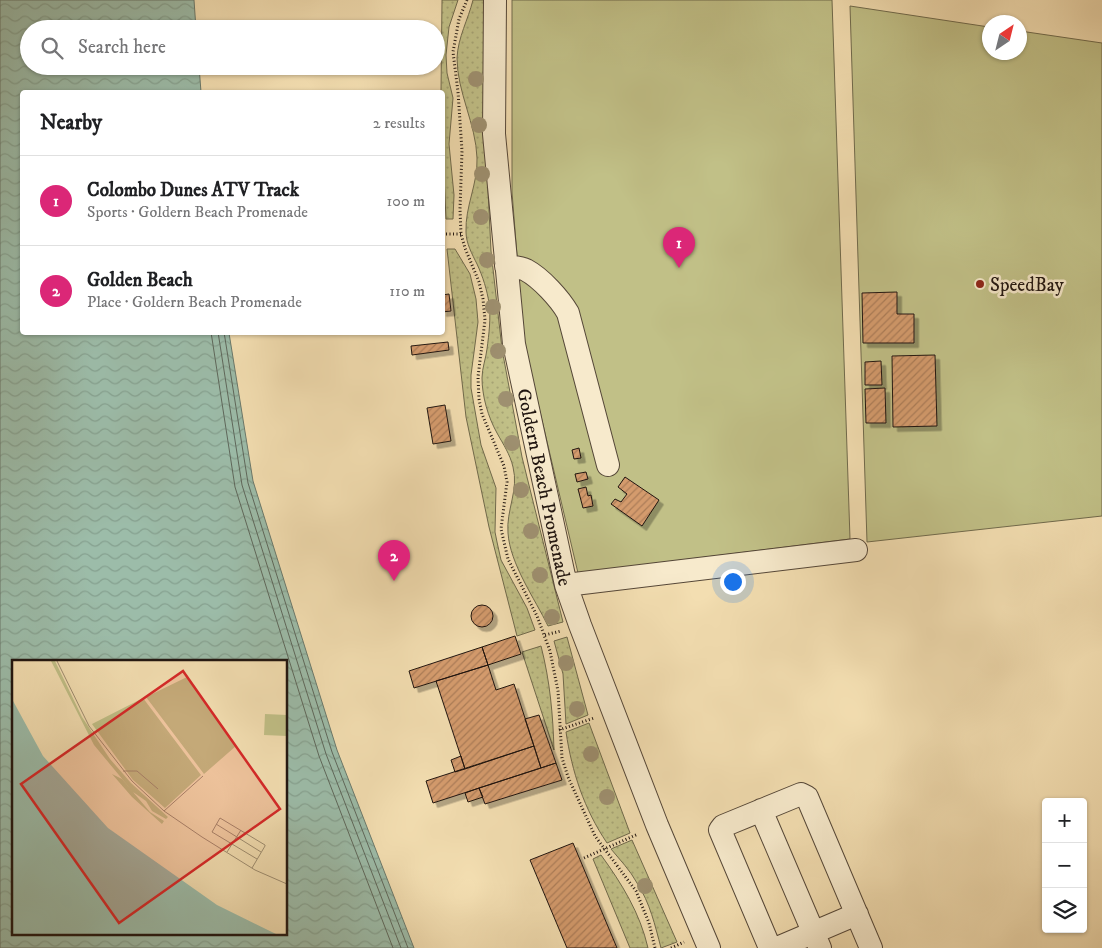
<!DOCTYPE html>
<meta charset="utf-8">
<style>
:root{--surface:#fff;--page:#f6f6f6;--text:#202124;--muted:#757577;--line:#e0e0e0;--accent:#db2777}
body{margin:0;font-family:"IM FELL DW Pica",serif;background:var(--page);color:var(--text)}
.controls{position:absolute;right:15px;bottom:15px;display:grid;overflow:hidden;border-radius:5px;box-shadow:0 1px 4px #0004}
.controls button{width:45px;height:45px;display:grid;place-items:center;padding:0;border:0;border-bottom:1px solid var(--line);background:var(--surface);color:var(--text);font:25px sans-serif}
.compass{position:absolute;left:982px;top:15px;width:45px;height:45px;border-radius:50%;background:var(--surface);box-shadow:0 1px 4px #0004;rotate:35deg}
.you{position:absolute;left:732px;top:581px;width:18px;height:18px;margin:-12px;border:4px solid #fff;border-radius:50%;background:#1a73e8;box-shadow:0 0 0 8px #1a73e833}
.badge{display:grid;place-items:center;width:32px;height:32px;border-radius:50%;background:var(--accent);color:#fff;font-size:16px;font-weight:700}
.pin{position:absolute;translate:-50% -41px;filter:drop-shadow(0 1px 2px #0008)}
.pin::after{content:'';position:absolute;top:26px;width:18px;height:15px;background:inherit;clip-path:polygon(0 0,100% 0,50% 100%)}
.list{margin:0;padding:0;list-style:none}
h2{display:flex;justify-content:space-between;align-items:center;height:65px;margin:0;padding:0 20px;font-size:21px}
h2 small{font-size:16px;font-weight:400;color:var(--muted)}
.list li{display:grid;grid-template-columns:32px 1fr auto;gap:15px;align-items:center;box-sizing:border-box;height:90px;padding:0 20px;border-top:1px solid var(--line)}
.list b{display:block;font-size:19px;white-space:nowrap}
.list p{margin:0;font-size:16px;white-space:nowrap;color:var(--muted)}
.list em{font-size:16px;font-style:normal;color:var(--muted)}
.icon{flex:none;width:28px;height:28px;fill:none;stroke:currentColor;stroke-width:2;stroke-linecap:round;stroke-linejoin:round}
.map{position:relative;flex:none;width:1102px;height:948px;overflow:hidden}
.search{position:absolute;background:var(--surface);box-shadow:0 1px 4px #0004;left:20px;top:20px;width:425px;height:55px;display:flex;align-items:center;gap:12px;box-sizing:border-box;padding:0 18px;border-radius:28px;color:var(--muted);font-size:19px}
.panel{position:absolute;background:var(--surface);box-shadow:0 1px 4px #0004;left:20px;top:90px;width:425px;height:245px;border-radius:5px}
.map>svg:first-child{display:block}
.grass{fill:url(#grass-dots);stroke:#706a4c}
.pitch{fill:#c1c087;stroke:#706a4c}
.water{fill:url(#water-waves);stroke:#6a796c;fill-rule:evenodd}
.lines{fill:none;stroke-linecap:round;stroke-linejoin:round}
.shore{stroke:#5e685c;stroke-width:1}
.building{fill:url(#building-hatch);stroke:#201510;filter:url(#shadow)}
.minor-casing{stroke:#554738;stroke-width:24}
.path{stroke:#201510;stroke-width:3;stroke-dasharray:1 2.5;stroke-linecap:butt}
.minor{stroke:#f7eacc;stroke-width:22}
.tree{fill:#9e9070}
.poi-dot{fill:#8f2418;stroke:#f7eacc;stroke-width:2}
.labels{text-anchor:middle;stroke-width:5;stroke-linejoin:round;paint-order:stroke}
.poi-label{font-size:19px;fill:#201510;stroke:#f7eacc;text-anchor:start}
.street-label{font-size:19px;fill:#201510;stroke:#f7eacc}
.inset-road{fill:none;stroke:#9f8e71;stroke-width:1}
.view{fill:#d62828;fill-opacity:0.15;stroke:#d62828;stroke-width:2.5}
.inset-edge{fill:none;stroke:#201510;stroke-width:2.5}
</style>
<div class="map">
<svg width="1102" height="948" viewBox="0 0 1102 948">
<defs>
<pattern id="grass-dots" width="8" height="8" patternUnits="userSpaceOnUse" patternTransform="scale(1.25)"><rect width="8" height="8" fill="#c1c087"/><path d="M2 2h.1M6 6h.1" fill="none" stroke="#a6a474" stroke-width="1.8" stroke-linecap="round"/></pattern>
<pattern id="water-waves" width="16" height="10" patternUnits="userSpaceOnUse" patternTransform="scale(1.25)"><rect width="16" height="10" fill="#9cbca9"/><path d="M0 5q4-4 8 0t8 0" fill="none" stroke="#86a190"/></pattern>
<pattern id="building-hatch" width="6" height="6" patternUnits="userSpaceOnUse" patternTransform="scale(1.25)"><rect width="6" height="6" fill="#d49b6d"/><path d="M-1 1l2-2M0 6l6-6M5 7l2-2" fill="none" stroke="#ac7d58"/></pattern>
<filter id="shadow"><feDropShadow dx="4.5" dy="4.5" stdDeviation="0" flood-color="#0004"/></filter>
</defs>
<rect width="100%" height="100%" fill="#f3deb1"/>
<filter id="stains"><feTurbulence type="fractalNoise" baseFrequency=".004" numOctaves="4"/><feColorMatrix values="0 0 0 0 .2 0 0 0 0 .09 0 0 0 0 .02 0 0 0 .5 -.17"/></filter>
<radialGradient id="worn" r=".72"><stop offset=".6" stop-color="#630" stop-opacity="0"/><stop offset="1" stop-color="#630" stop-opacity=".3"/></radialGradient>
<path class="grass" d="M442 0H458L449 27 446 55 447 73 453 98 449 144 454 195 453 219H446L443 153 442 92H441Z
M473 0H487V170L491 251 502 349 522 457 563 622 548 626C535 599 510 564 508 533 506 510 519 490 513 467 510 454 503 444 497 433 488 417 482 396 482 378 482 368 486 358 487 349 489 334 491 318 489 303 487 290 483 277 477 264 472 254 466 243 466 232 465 206 478 184 477 158 476 124 457 92 457 58 458 37 468 20 473 0Z
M447 249H455L470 274 476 299 478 322 471 375V388L481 445 496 488 495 532 497 542 501 560 527 608 535 630 517 636 489 527 466 417Z
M567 637 588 715 566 724 563 674 554 641Z
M541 646C550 681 553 715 554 750L522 652Z
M589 723 630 833 607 843C584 809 572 772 566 732Z
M632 840 677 942 661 948C655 925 650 903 637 883 630 870 620 860 611 849Z
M601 855C622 884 640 913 648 948H630L593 859Z"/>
<path class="pitch" d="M512 0H832L850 539 578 573 524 344 512 192Z
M850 6 989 27 990 52H1020V31L1102 43V516L867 542Z"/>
<path class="water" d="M0 0H194L196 29H29V66H199L201 92H22V332L229 333 253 481 337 750 414 948H0ZM14 662H286V934H14Z"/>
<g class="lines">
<path class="shore" d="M211 332 235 487 319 756 393 948
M218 332 242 485 326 754 401 948
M224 332 248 483 332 752 408 948"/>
</g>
<path class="building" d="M897 292V314H914V343H863L862 293Z
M449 294 451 311 442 312V295Z
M448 342 449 350 412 355 411 346Z
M935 355 937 426 893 427 892 356Z
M881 361 882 385H865V362Z
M885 388 886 423H866L865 389Z
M445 405 451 441 433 444 427 408Z
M579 448 581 458 574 459 572 450Z
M586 472 588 479 577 482 575 474Z
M625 477 659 500 642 526 611 504 615 499 621 502 627 494 618 487Z
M586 487 588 496 591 495 593 506 583 508 578 489Z
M471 616a11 11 0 1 1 22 0a11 11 0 1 1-22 0Z
M515 636 521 654 488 665 482 647Z
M482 647 488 665 414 688 409 671Z
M488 665 496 690 514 684 534 746 465 769 436 681Z
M539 715 556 763 541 768 525 719Z
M534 746 541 768 433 803 426 781Z
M461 756 465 769 455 772 451 760Z
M556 763 562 780 485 804 479 788Z
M479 788 483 797 468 802 465 793Z
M573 843 617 948H567L530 860Z"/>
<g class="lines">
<g class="minor-casing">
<path id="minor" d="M495 0 494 134 514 344 566 585 580 625 657 825 709 948
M506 266C513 267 520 267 526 270 541 278 560 299 568 313L608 465
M566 585 856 550
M761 810 820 948
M770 948 720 830 723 826 801 794 807 797 871 948
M777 948 857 914"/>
</g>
<path class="path" d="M467 0 459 19 453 52 458 92 462 151 460 209 461 234 465 248 479 282 483 299 485 320 478 377 479 399 482 414 504 466 507 482 501 529 508 559 537 616 550 651 558 691 562 758 568 777 595 836 636 891 649 923 655 948
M446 234H461
M545 635 561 631
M559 730 594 718
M584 858 638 834
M671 948 684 942"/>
<use href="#minor" class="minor"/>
</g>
<g class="tree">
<circle cx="476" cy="79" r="8"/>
<circle cx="479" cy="125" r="8"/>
<circle cx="482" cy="174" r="8"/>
<circle cx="481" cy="217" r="8"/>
<circle cx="487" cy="260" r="8"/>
<circle cx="493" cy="307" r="8"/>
<circle cx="498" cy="351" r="8"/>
<circle cx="506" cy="399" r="8"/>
<circle cx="512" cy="443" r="8"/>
<circle cx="521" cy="490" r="8"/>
<circle cx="531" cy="531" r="8"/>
<circle cx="540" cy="575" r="8"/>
<circle cx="552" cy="617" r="8"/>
<circle cx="566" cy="663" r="8"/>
<circle cx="577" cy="709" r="8"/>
<circle cx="591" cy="754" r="8"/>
<circle cx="607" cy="797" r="8"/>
<circle cx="645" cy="886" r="8"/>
</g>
<circle class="poi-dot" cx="980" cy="284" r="5"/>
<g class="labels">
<g class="poi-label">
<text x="990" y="291">SpeedBay</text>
</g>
<g class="street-label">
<text transform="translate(545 487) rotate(78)" y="7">Goldern Beach Promenade</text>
</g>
</g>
<g transform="translate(12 660)">
<rect width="275" height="275" fill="#f3deb1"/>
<path d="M39 1H43L70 57 98 99 119 123 156 157 154 159 140 151 134 141 121 132 82 85ZM100 114 110 119 138 152 152 161 150 164 120 137Z" fill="#c1c087"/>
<path d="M175 17 224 86 192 114 134 37ZM131 38 189 115 153 148 121 120 80 64ZM253 54 275 55V76L252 75Z" fill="#c1c087"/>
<path d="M0 39 31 96 96 168 205 245 264 274H0Z" fill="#9cbca9"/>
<path class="inset-road" d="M45 1 77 66 120 121 152 151 190 177 243 210 275 224M111 111H125L146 129M152 151 191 116M204 164 249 192M215 192 229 170M240 208 253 186V185L208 158 200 172 245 199"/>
<path class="view" d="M171 11 268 149 107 263 9 124Z"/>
<rect width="275" height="275" class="inset-edge"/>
</g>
<rect width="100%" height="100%" filter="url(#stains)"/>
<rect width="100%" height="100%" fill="url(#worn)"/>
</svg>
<div class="controls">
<button>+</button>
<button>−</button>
<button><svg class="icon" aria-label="layers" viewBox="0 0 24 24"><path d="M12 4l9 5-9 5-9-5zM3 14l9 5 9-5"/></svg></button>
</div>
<svg class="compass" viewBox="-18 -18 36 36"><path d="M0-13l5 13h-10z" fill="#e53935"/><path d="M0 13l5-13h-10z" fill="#757577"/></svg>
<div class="you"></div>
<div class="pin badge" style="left:679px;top:268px">1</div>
<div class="pin badge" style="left:394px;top:581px">2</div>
<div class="search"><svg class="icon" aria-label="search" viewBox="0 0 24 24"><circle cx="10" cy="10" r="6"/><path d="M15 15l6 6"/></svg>Search here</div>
<section class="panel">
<h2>Nearby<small>2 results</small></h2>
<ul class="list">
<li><span class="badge">1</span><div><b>Colombo Dunes ATV Track</b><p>Sports · Goldern Beach Promenade</p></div><em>100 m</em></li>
<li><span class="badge">2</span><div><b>Golden Beach</b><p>Place · Goldern Beach Promenade</p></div><em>110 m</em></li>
</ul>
</section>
</div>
